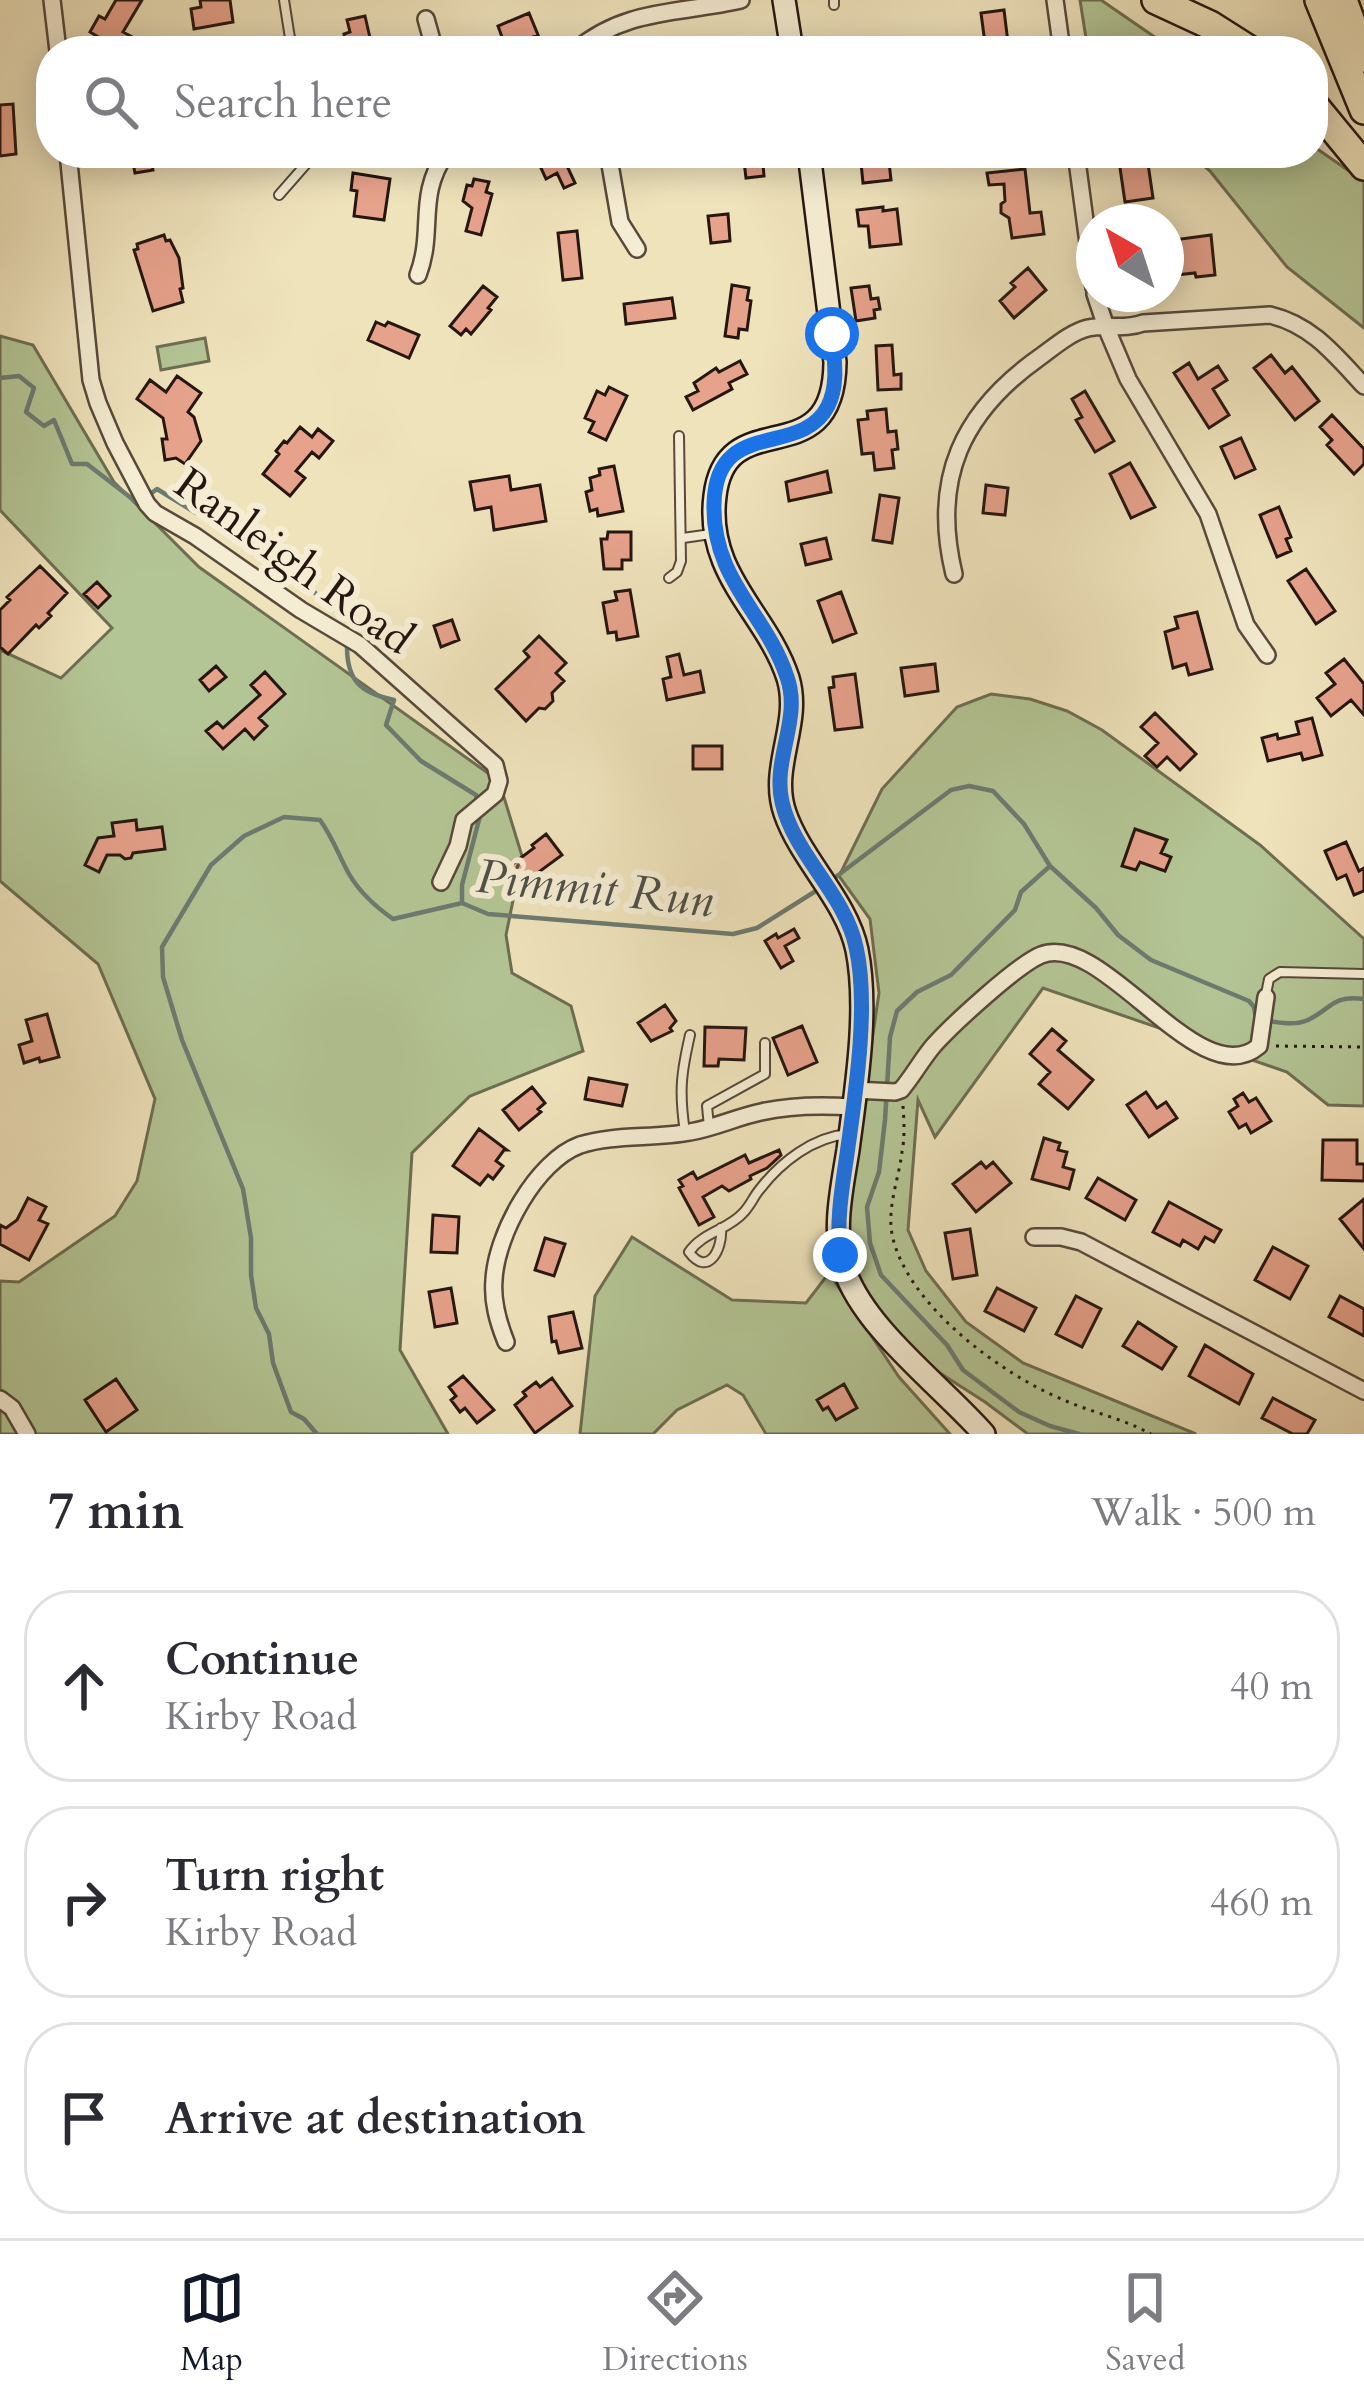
<!DOCTYPE html>
<meta charset="utf-8">
<style>
:root{--surface:#fff;--page:#f2f2f3;--text:#2b2b33;--muted:#7c7c81;--line:#e1e1e2;--accent:#111827}
body{margin:0;font-family:Cardo,serif;background:var(--page);color:var(--text)}
.compass{position:absolute;left:1076px;top:204px;width:108px;height:108px;border-radius:50%;background:var(--surface);box-shadow:0 6px 30px #0003;rotate:321deg}
.stop{position:absolute;width:36px;height:36px;margin:-27px;border:9px solid #1a73e8;border-radius:50%;background:#fff}
.stop.end{background:#1a73e8;border-color:#fff;box-shadow:0 3px 12px #0008}
.list{margin:0;padding:0;list-style:none}
h2{display:flex;justify-content:space-between;align-items:center;height:156px;margin:0;padding:0 48px;font-size:51px}
h2 small{font-size:39px;font-weight:400;color:var(--muted)}
.list li{display:grid;grid-template-columns:78px 1fr auto;gap:36px;align-items:center;box-sizing:border-box;height:192px;margin:0 24px 24px;padding:0 24px;border:3px solid var(--line);border-radius:48px}
.list b{display:block;font-size:45px;white-space:nowrap}
.list p{margin:0;font-size:39px;white-space:nowrap;color:var(--muted)}
.list em{font-size:39px;font-style:normal;color:var(--muted)}
.icon{flex:none;width:66px;height:66px;fill:none;stroke:currentColor;stroke-width:2;stroke-linecap:round;stroke-linejoin:round}
.map{position:relative;flex:none;width:1364px;height:1434px;overflow:hidden}
.search{position:absolute;background:var(--surface);box-shadow:0 6px 30px #0003;left:36px;right:36px;top:36px;height:132px;display:flex;align-items:center;gap:30px;box-sizing:border-box;padding:0 42px;border-radius:48px;color:var(--muted);font-size:45px}
.sheet{height:804px;background:var(--surface)}
nav{display:flex;justify-content:space-around;align-items:center;box-sizing:border-box;height:168px;border-top:3px solid var(--line);background:var(--surface);font-size:33px;color:var(--muted)}
nav a{display:grid;justify-items:center;gap:6px}
nav .on{color:var(--accent)}
.map>svg:first-child{display:block}
.green{fill:#b4c595;stroke:#6d6e52;stroke-width:3}
.lines{fill:none;stroke-linecap:round;stroke-linejoin:round}
.stream{stroke:#6c7b70;stroke-width:4.5}
.building{fill:#e7a28c;stroke:#261610;stroke-width:3}
.service-casing{stroke:#58493b;stroke-width:12}
.minor-casing{stroke:#58493b;stroke-width:20}
.secondary-casing{stroke:#261610;stroke-width:26}
.motorway-casing{stroke:#261610;stroke-width:32}
.path{stroke:#261610;stroke-width:3;stroke-dasharray:3 6;stroke-linecap:butt}
.service{stroke:#f5edd3;stroke-width:8}
.minor{stroke:#f5edd3;stroke-width:15}
.secondary{stroke:#f5edd3;stroke-width:21}
.motorway{stroke:#efe3bc;stroke-width:27}
.route{stroke:#1a73e8;stroke-width:15}
.labels{text-anchor:middle;stroke-width:12;stroke-linejoin:round;paint-order:stroke}
.street-label{font-size:45px;fill:#261610;stroke:#f5edd3}
.water-label{font-size:48px;font-style:italic;fill:#4f5148;stroke:#f5edd3}
</style>
<div class="map">
<svg width="1364" height="1434" viewBox="0 0 1364 1434">
<rect width="100%" height="100%" fill="#efe3bc"/>
<filter id="stains"><feTurbulence type="fractalNoise" baseFrequency=".00167" numOctaves="4"/><feColorMatrix values="0 0 0 0 .2 0 0 0 0 .09 0 0 0 0 .02 0 0 0 .5 -.17"/></filter>
<radialGradient id="worn" r=".72"><stop offset=".6" stop-color="#630" stop-opacity="0"/><stop offset="1" stop-color="#630" stop-opacity=".3"/></radialGradient>
<path class="green" d="M1080 0H1101L1175 51H1088Z
M1313 146 1349 171 1364 165V328L1287 267 1210 171 1189 153H1313Z
M0 336 33 345 114 482 199 567 499 781 522 856 506 935 512 973 571 1006 583 1051 470 1096 412 1153 400 1350 448 1434H0V1281L19 1282 115 1216 137 1181 155 1099 98 964 0 881V650L61 678 112 628 0 510Z
M205 338 209 361 161 370 157 347Z
M991 694 1030 699 1067 711 1102 730 1260 845 1364 939V1106L1328 1105 1287 1072 1043 988 935 1137 918 1100 908 1230 926 1271 966 1322 1023 1363 1196 1434H1028L985 1402 940 1373 878 1317 855 1282 846 1217 879 993 870 919 839 876 882 789 957 707Z
M632 1237 732 1300 806 1303 829 1273 899 1377 950 1434H766L743 1395 727 1385 677 1410 653 1434H580L595 1296Z"/>
<g class="lines">
<path class="stream" d="M0 378 19 376 34 388 26 412 44 426 54 420 72 464H87L135 501
M149 495 157 489 196 513 226 506 228 521
M230 537 262 547 351 624 350 628
M347 647C347 681 361 693 394 700L386 725 421 761 476 795 477 800
M1050 866 1021 892 1015 910 951 975 917 992 897 1011 890 1037 885 1120 879 1172 867 1207 870 1243 881 1275 947 1345 963 1370 1019 1412 1050 1426 1079 1434
M833 879 951 790 969 786 993 791 1024 824 1050 866 1096 908 1118 935 1151 960 1249 1001 1254 1007 1256 1019C1271 1021 1293 1027 1308 1020 1333 1008 1331 995 1364 999
M462 903V885L480 816
M317 1434 304 1419 291 1412 273 1363 269 1334 256 1308 251 1275V1238L243 1189 182 1040 163 977 162 947 211 865 244 836 284 817 320 820C333 838 339 856 349 874 360 893 376 907 393 919L462 903 488 914 733 934 757 928 819 889"/>
</g>
<path class="building" d="M116 0H142L123 32 138 40 131 51H122L90 32 99 16 105 19Z
M200 0H230L233 22 194 29 191 9 201 7Z
M1004 10 1009 51H986L981 13Z
M529 13 538 35 506 48 498 26Z
M365 16 373 51H348L344 34 350 32 347 20Z
M13 104 16 154 0 156V105Z
M131 153H150L153 170 135 173Z
M534 153H561L575 183 564 188 557 173 546 179Z
M743 153H762L764 176 746 178Z
M860 153H888L891 180 863 183Z
M1147 157 1153 198 1125 202 1119 161Z
M1025 169 1030 213 1041 212 1044 234 1012 238 1009 218 1001 213V204L1005 201 1004 184 989 185 987 173Z
M353 173 390 179 384 220 354 216 357 191 351 190Z
M474 179 489 182 486 192 492 194 481 235 466 231 472 208 463 201 467 185 472 186Z
M883 207V211L897 209 901 244 870 247 868 226H859L857 210Z
M728 214 730 241 711 243 708 216Z
M577 231 582 278 563 280 558 233Z
M164 235 166 241 170 240 179 258 183 288 180 289 183 302 153 311 134 250 138 249 137 244Z
M1211 235 1215 275 1196 277 1195 273 1166 276V241Z
M1028 268 1046 290 1014 318 1000 301 1015 287 1011 283Z
M732 285 749 288 747 300 751 301 747 330 739 329 738 338 725 336Z
M483 286 497 297 488 308 491 310 471 334 466 329 461 335 450 326Z
M869 286 871 299 878 298 880 309 874 310 875 318 856 321 851 288Z
M672 298 675 318 626 324 624 304Z
M376 322 385 326 388 322 419 335 409 358 368 340Z
M892 345 894 375 901 374V389L878 390 876 346Z
M1271 355 1285 373 1292 367 1319 401 1295 420 1254 368Z
M740 361 747 374 729 383 732 389 693 410 686 397 698 391 694 383 716 368 719 372Z
M1189 363 1198 379 1218 366 1227 380 1213 389 1229 415 1209 428 1174 373Z
M177 376 201 393 188 412 194 417 201 441 185 464 176 458 165 460 162 439H167L163 418 137 399 150 380 166 392Z
M609 387 627 396 606 440 589 432 594 422 585 418 597 391 605 395Z
M1085 391 1114 441 1095 452 1076 420 1082 417 1072 399Z
M886 409 888 432 896 431 898 449 892 450 894 468 875 470 873 453 862 454 858 420 868 419 867 411Z
M1332 415 1364 449V464L1354 474 1327 445 1332 440 1320 427Z
M300 427 312 437 318 429 333 441 319 458 312 452 296 471 305 478 290 496 263 474 279 454 276 451 284 441 287 443Z
M1241 438 1255 469 1235 478 1221 447Z
M1130 463 1155 507 1131 518 1110 474Z
M614 466 623 511 598 516 597 509 590 511 586 492 592 490 590 478 600 475 599 469Z
M827 471 831 492 789 501 786 482Z
M509 476 511 490 540 485 546 521 494 530 491 507 475 510 470 482Z
M986 485 1008 488 1005 515 983 513Z
M880 495 899 498 892 543 873 540Z
M1279 507 1291 537 1286 539 1291 551 1277 557 1260 515Z
M608 532H631V560H622V569H604L601 539H607Z
M826 538 831 559 806 565 801 544Z
M40 566 67 593 48 613 51 616 39 628 36 625 8 654 0 647V610L10 600 7 597Z
M1306 569 1335 611 1316 624 1288 581Z
M97 582 110 596 98 608 84 594Z
M630 590 638 636 617 640 616 632 608 633 603 603 617 600 615 592Z
M841 592 856 633 833 642 818 601Z
M1197 612 1212 669 1189 675 1186 664 1173 668 1165 632 1178 628 1175 617Z
M452 620 459 640 441 647 434 626Z
M539 636 566 663 556 673 564 681 552 693 553 701 545 709 539 708 526 721 496 689 529 657 524 651Z
M679 654 684 675 700 671 704 692 667 700 663 679 671 677 667 657Z
M1344 659 1364 684V715L1351 700 1331 716 1317 698 1335 684 1326 673Z
M935 664 938 691 905 696 901 668Z
M216 666 226 677 209 691 200 680Z
M265 672 285 694 259 718 267 726 254 739 245 729 223 749 206 731 217 722 223 728 260 695 251 685Z
M855 674 862 727 835 730 829 688 834 687 833 677Z
M1155 713 1196 754 1180 770 1167 757 1157 767 1145 756 1158 743 1141 727Z
M1312 718 1322 755 1303 760 1301 753 1268 761 1262 738 1277 734 1278 739 1299 734 1296 722Z
M693 746H722V769H693Z
M136 820 137 830 162 827 165 849 133 853 131 858 125 859 120 855H107L99 872 85 865 98 838 114 836 112 823Z
M1135 829 1167 840 1161 853 1171 857 1165 871 1140 862 1136 870 1122 866Z
M546 834 562 855 536 874 548 891 529 881 516 891 502 872 534 848 532 845Z
M1346 842 1359 871 1364 868V891L1354 895 1346 875 1337 879 1325 851Z
M794 929 799 938 785 946 793 961 781 968 765 941 776 934 778 938Z
M665 1005 676 1021 670 1028 672 1031 651 1041 638 1023Z
M47 1014 59 1057 40 1062 39 1058 24 1063 19 1045 32 1041 26 1020Z
M802 1026 817 1062 788 1075 773 1038Z
M705 1027 746 1028 744 1060 719 1059 718 1066H704Z
M1052 1029 1066 1041 1058 1050 1093 1080 1068 1109 1039 1084 1050 1072 1030 1054Z
M589 1078 627 1085 622 1106 585 1099Z
M532 1087 545 1103 538 1109 541 1112 519 1130 503 1110Z
M1146 1092 1157 1108 1166 1102 1177 1118 1149 1137 1127 1105Z
M1243 1093 1249 1102 1256 1098 1271 1121 1251 1133 1246 1124 1239 1128 1229 1112 1238 1106 1234 1099Z
M479 1129 507 1150H504L496 1161 503 1166 493 1179 488 1175 480 1185 453 1166Z
M1044 1138 1060 1143 1058 1150 1067 1152 1063 1167 1074 1170 1069 1189 1032 1179Z
M1323 1140H1357V1164H1364V1181L1322 1180Z
M779 1150 781 1155 767 1168 750 1176 751 1179 729 1191 722 1186 703 1197 714 1217 699 1225 679 1188 683 1186 679 1180 693 1172 697 1179 745 1155 749 1163Z
M981 1162 986 1168 993 1162 1011 1183 976 1212 953 1184Z
M1098 1178 1136 1200 1125 1220 1086 1198Z
M28 1198 46 1207 39 1220 48 1224 29 1260 0 1244V1225L6 1228 17 1220Z
M1364 1199V1249L1340 1219Z
M1169 1202 1221 1230 1214 1242 1205 1237 1198 1249 1183 1240 1180 1246 1153 1232Z
M433 1215 459 1217 457 1253 431 1252Z
M970 1229 977 1275 953 1279 945 1233Z
M545 1238 565 1244 554 1276 535 1270Z
M1273 1247 1308 1266 1290 1299 1255 1280Z
M451 1288 457 1323 435 1327 429 1292Z
M997 1288 1036 1308 1024 1331 985 1311Z
M1076 1296 1101 1309 1082 1347 1056 1334Z
M1340 1296 1364 1309V1336L1329 1317Z
M573 1312 582 1348 559 1353 556 1341 552 1342 549 1317Z
M1138 1322 1176 1347 1162 1369 1123 1346Z
M1205 1345 1253 1374 1239 1404 1189 1376Z
M463 1376 494 1410 477 1423 465 1408 460 1412 451 1400 456 1396 449 1387Z
M552 1378 572 1406 535 1433 515 1405 526 1396 523 1392 536 1382 540 1387Z
M116 1379 137 1410 106 1432 85 1400Z
M844 1384 857 1408 836 1420 828 1407 823 1410 817 1400Z
M1273 1398 1315 1420 1307 1434H1293L1262 1418Z"/>
<g class="lines">
<g class="service-casing">
<path id="service" d="M284 0 292 51
M834 0V5
M279 195 307 163V153
M683 538 711 534
M669 578 677 572 681 561 679 436
M1266 994 1269 979 1280 972 1364 974
M709 1127 707 1106 765 1074V1043
M685 1132C679 1092 681 1074 690 1035
M721 1228C723 1249 708 1278 689 1252 703 1232 728 1230 743 1213 750 1206 754 1196 760 1189 781 1162 813 1137 848 1134"/>
</g>
<g class="minor-casing">
<path id="minor" d="M52 0 58 51
M1055 0 1062 51
M426 19 435 51
M575 51C625 8 680 14 741 0
M68 153 91 380 98 403 115 443 147 504 155 513 195 536 301 610 360 645 495 765 499 781 495 794 464 820 458 846 441 882
M608 153 620 222 637 249
M1076 153 1094 288
M418 275C435 230 416 197 446 153
M1095 294 1106 327 1128 379 1208 514 1246 625 1267 655
M954 574C931 479 962 412 1040 357 1054 347 1071 332 1088 328 1106 324 1125 330 1143 323L1270 315C1312 325 1335 355 1364 386
M854 1090 895 1092 901 1090C913 1076 922 1059 934 1045 953 1024 1017 965 1041 955 1104 930 1199 1097 1259 1046L1266 997
M1034 1237H1061L1081 1242 1364 1391
M506 1342C498 1322 492 1302 494 1280 496 1235 536 1161 580 1145 614 1134 654 1139 690 1132 714 1128 737 1117 761 1112 791 1105 822 1105 853 1107
M0 1399 12 1408 27 1434"/>
</g>
<g class="secondary-casing">
<path id="secondary" d="M784 0 792 51
M809 153 835 362C834 479 726 400 715 496 705 575 767 613 788 678 802 724 769 767 785 813 801 860 847 901 857 950 869 1010 856 1089 848 1150 842 1188 832 1230 844 1268 863 1328 942 1386 984 1434"/>
</g>
<g class="motorway-casing">
<path id="motorway" d="M1156 0 1210 25 1251 51
M1319 0 1364 110
M1343 0 1364 58
M1313 104 1364 166"/>
</g>
<path class="path" d="M1276 1046 1364 1047
M903 1106C904 1121 905 1137 902 1152 899 1178 887 1207 892 1234 906 1305 1002 1375 1066 1401 1094 1413 1124 1419 1151 1434"/>
<use href="#service" class="service"/>
<use href="#minor" class="minor"/>
<use href="#secondary" class="secondary"/>
<use href="#motorway" class="motorway"/>
</g>
<g class="lines">
<path class="route" d="M832 334C834 358 839 384 828 406 801 459 716 416 714 504 712 580 766 613 787 677 802 719 772 759 782 802 794 855 845 894 856 947 869 1003 856 1090 848 1147 843 1183 836 1218 840 1255"/>
</g>
<g class="labels">
<g class="street-label">
<text transform="translate(295 560) rotate(36)" y="16">Ranleigh Road</text>
</g>
<g class="water-label">
<text transform="translate(595 887) rotate(6)" y="17">Pimmit Run</text>
</g>
</g>
<rect width="100%" height="100%" filter="url(#stains)"/>
<rect width="100%" height="100%" fill="url(#worn)"/>
</svg>
<svg class="compass" viewBox="-18 -18 36 36"><path d="M0-13l5 13h-10z" fill="#e53935"/><path d="M0 13l5-13h-10z" fill="#7c7c81"/></svg>
<div class="stop" style="left:832px;top:334px"></div>
<div class="stop end" style="left:840px;top:1255px"></div>
<div class="search"><svg class="icon" aria-label="search" viewBox="0 0 24 24"><circle cx="10" cy="10" r="6"/><path d="M15 15l6 6"/></svg>Search here</div>
</div>
<section class="sheet">
<h2>7 min<small>Walk · 500 m</small></h2>
<ul class="list">
<li><svg class="icon" aria-label="ahead" viewBox="0 0 24 24"><path d="M12 20V5M6 11l6-6 6 6"/></svg><div><b>Continue</b><p>Kirby Road</p></div><em>40 m</em></li>
<li><svg class="icon" aria-label="right" viewBox="0 0 24 24"><path d="M7 20v-9h11M14 6l5 5-5 5"/></svg><div><b>Turn right</b><p>Kirby Road</p></div><em>460 m</em></li>
<li><svg class="icon" aria-label="arrive" viewBox="0 0 24 24"><path d="M6 21V4h12l-3 4 3 4H6"/></svg><div><b>Arrive at destination</b></div></li>
</ul>
</section>
<nav>
<a class="on"><svg class="icon" aria-label="map" viewBox="0 0 24 24"><path d="M3 6l6-2 6 2 6-2v14l-6 2-6-2-6 2zM9 4v14M15 6v14"/></svg>Map</a>
<a><svg class="icon" aria-label="directions" viewBox="0 0 24 24"><path d="M12 3l9 9-9 9-9-9zM9 14v-3h6M13 9l2 2-2 2"/></svg>Directions</a>
<a><svg class="icon" aria-label="saved" viewBox="0 0 24 24"><path d="M7 4h10v16l-5-4-5 4z"/></svg>Saved</a>
</nav>
